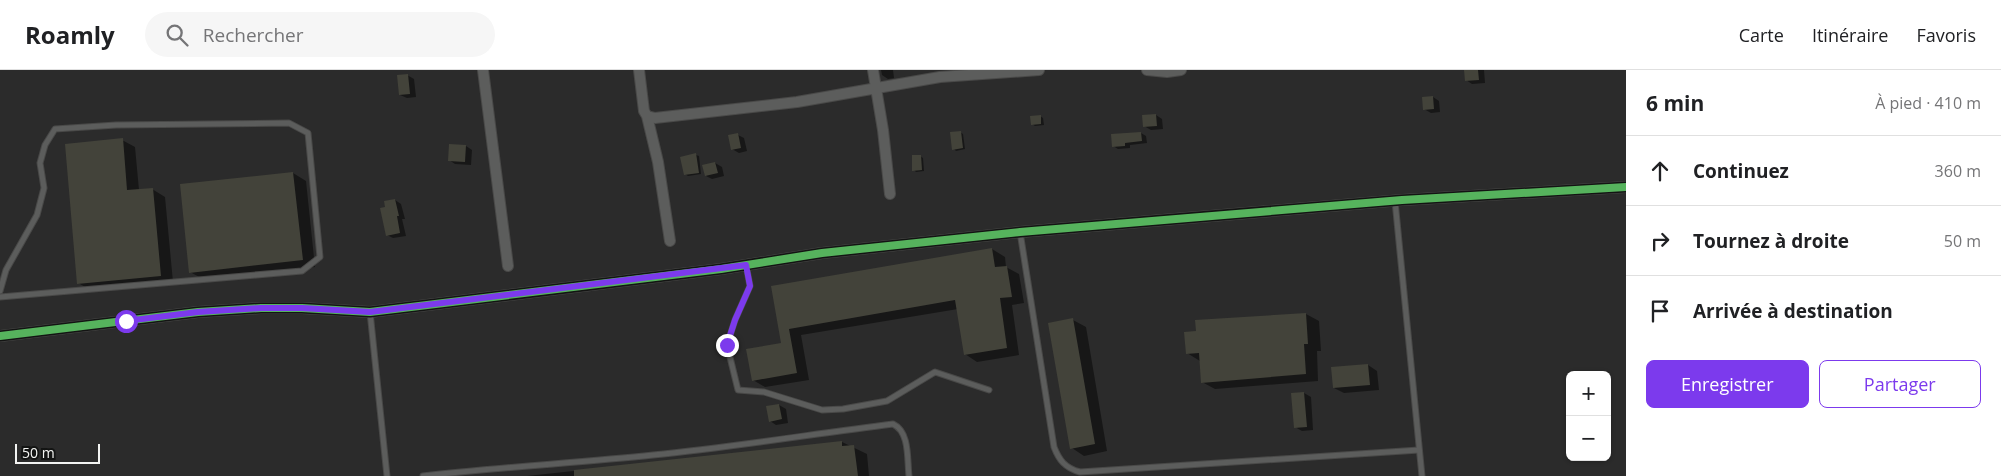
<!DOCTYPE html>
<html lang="fr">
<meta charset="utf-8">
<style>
:root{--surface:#fff;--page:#f6f6f6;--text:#202124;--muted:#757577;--line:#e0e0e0;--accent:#7c3aed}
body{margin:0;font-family:"Open Sans",sans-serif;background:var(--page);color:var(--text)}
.controls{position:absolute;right:15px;bottom:15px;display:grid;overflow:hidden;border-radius:8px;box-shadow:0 1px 4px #0004}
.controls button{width:45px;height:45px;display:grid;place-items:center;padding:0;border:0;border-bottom:1px solid var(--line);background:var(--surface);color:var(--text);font:25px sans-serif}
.scale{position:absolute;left:15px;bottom:12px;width:85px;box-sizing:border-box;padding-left:5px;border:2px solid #f3f4f2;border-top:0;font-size:14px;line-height:18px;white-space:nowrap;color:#f3f4f2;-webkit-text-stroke:4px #131413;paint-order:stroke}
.stop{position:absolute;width:15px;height:15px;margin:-11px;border:4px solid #7c3aed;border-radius:50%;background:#fff}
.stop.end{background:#7c3aed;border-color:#fff;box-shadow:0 1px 5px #0008}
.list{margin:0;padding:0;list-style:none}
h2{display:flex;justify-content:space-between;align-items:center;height:65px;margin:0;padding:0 20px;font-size:21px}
h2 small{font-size:16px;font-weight:400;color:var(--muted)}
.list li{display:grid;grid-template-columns:32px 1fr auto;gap:15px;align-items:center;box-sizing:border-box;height:70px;padding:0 20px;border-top:1px solid var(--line)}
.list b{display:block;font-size:19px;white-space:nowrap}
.list em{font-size:16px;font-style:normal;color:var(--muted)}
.actions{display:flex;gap:10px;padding:15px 20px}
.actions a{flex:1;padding:11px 0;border:1px solid var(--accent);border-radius:8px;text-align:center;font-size:18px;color:var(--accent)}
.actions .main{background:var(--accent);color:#fff}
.icon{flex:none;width:28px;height:28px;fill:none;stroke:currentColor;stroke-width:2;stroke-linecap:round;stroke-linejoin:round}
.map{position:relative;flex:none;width:1626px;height:406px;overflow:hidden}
header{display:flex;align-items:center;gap:30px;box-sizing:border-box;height:70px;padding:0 25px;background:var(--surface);border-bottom:1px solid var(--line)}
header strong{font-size:24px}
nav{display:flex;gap:28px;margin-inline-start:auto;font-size:18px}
.search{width:350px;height:45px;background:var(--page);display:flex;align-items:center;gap:12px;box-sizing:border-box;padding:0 18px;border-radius:28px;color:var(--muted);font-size:19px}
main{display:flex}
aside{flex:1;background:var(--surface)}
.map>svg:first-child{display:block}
.shadow{fill:#0007}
.building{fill:#43433a}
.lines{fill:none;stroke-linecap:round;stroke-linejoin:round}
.service-casing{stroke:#494948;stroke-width:7}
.minor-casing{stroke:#494948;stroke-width:12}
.service{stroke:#5c5d5c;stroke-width:5}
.minor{stroke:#5c5d5c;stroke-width:10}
.cycleway-casing{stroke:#131413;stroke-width:11}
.cycleway{stroke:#56b35d;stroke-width:8}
.route{stroke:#7c3aed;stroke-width:6}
</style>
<header>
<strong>Roamly</strong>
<div class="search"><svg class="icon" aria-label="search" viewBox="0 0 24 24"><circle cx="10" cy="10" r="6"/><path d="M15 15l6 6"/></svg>Rechercher</div>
<nav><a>Carte</a><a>Itinéraire</a><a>Favoris</a></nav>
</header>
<main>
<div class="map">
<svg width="1626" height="406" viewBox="0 0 1626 406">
<rect width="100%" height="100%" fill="#2b2b2b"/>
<path class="shadow" d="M881 0H893L894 8 888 9 882 5Z
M1465 0H1484L1485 13 1472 14 1466 10Z
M407 5 414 9 416 27 407 28 400 25Z
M1433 27 1439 31 1440 42 1431 43 1424 39Z
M1156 45 1162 49 1163 59 1151 60 1144 56Z
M1040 46 1043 48 1044 55 1035 56 1032 54Z
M960 62 963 64 965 79 956 81 954 79Z
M1141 63 1146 66 1147 73 1130 75V78L1118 79 1113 76 1112 65Z
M738 65 744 68 747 81 739 83 732 79Z
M122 70 135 77 139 120 152 119 165 127 173 212 91 220 78 213Z
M466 76 472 80 471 95 455 94 449 90Z
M696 85 699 86 701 104 688 106 685 104Z
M920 86 923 88 924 101 916 102 914 100Z
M715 93 722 97 724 106 712 109 706 106Z
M293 103 306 111 315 197 203 209 190 202Z
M395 130 401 134 405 149H402L406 166 393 168 387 165V138Z
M992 179 1005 187 1006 197 1019 204 1024 233 1012 235 1019 285 977 292 965 284 958 239 801 265 809 310 765 317 753 310 782 274 773 217Z
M1306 244 1319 251 1321 281H1317L1318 311 1215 319 1202 312 1200 291 1187 283Z
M1073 250 1086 257 1107 381 1084 386 1072 378Z
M1368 295 1377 301 1379 320 1344 323 1334 318Z
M1304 323 1311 327 1313 360 1302 361 1295 357 1293 324Z
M779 335 786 339 788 353 776 355 770 351 768 337Z
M842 372 867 384 869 406H527Z"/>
<path class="building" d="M1464 0H1478L1479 10 1465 11Z
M408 4 410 24 399 25 397 5Z
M1433 26 1434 39 1423 40 1422 27Z
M1156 44 1157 56 1143 57 1142 45Z
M1041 45V54L1031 55 1030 46Z
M961 61 963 78 952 80 950 62Z
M1141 62 1142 71 1125 73V76L1112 77 1111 64Z
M738 63 741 78 731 80 728 65Z
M123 68 127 120 153 118 161 206 77 214 65 74Z
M449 74 466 75 465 92 448 91Z
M696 83 699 103 684 105 680 87Z
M912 85H921L922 100 912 101Z
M715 92 718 103 705 106 702 95Z
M293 102 303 190 189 203 180 114Z
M395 129 399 146H397L400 163 386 166 380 138 385 137 384 131Z
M992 178 995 197 1007 196 1012 227 1000 228 1007 278 964 285 955 230 789 259 797 303 752 311 746 279 781 273 771 216Z
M1306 243 1308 274H1304L1306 304 1201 313 1199 283 1186 284 1184 262 1196 261 1195 250Z
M1073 248 1095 374 1070 379 1048 253Z
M1368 294 1370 315 1333 318 1331 297Z
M1304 322 1307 357 1294 358 1291 323Z
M779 334 782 349 769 352 766 336Z
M842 371V376L854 375 858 406H574V400Z"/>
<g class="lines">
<g class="service-casing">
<path id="service" d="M1395 131 1422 406
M1020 162 1054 377C1059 390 1065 398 1080 402L1419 380
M746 195 750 216 735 250 727 275 738 320 764 322 822 340 843 339 887 331 935 302 989 320
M0 221 6 200 37 145 44 118 40 93 45 75 55 59 116 55 289 53 308 63 320 187 302 201 0 227
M370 242 387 406
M423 406C500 397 577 393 653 385 733 377 813 364 893 354 910 362 907 389 909 406"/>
</g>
<g class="minor-casing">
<path id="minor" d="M483 0 508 196
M639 0 644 41 647 46 658 92 670 171
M873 0 883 60 890 124
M1147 0 1167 2 1181 0
M647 46 655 48 797 32 940 7 1039 0
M0 266 198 242 261 238H302L370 242 721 199 822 183 1020 162 1402 130 1626 117"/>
</g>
<use href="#service" class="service"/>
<use href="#minor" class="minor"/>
<g class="cycleway-casing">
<path id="cycleway" d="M0 266 198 242 261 238H302L370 242 721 199 822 183 1020 162 1402 130 1626 117"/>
</g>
<use href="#cycleway" class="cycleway"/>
</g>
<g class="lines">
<path class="route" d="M126 251 198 242 261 238H302L370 242 746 195 750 216 735 250 727 275"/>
</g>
</svg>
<div class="controls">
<button>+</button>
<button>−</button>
</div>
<div class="scale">50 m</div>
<div class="stop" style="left:126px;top:251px"></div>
<div class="stop end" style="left:727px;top:275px"></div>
</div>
<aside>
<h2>6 min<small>À pied · 410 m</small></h2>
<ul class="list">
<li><svg class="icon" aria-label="ahead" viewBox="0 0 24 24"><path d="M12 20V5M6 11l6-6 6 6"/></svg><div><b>Continuez</b></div><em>360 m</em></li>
<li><svg class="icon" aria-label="right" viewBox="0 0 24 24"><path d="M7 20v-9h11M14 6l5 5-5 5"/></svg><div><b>Tournez à droite</b></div><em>50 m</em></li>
<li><svg class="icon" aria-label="arrive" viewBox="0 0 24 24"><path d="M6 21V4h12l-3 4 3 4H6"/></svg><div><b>Arrivée à destination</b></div></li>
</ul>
<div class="actions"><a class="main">Enregistrer</a><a>Partager</a></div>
</aside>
</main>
